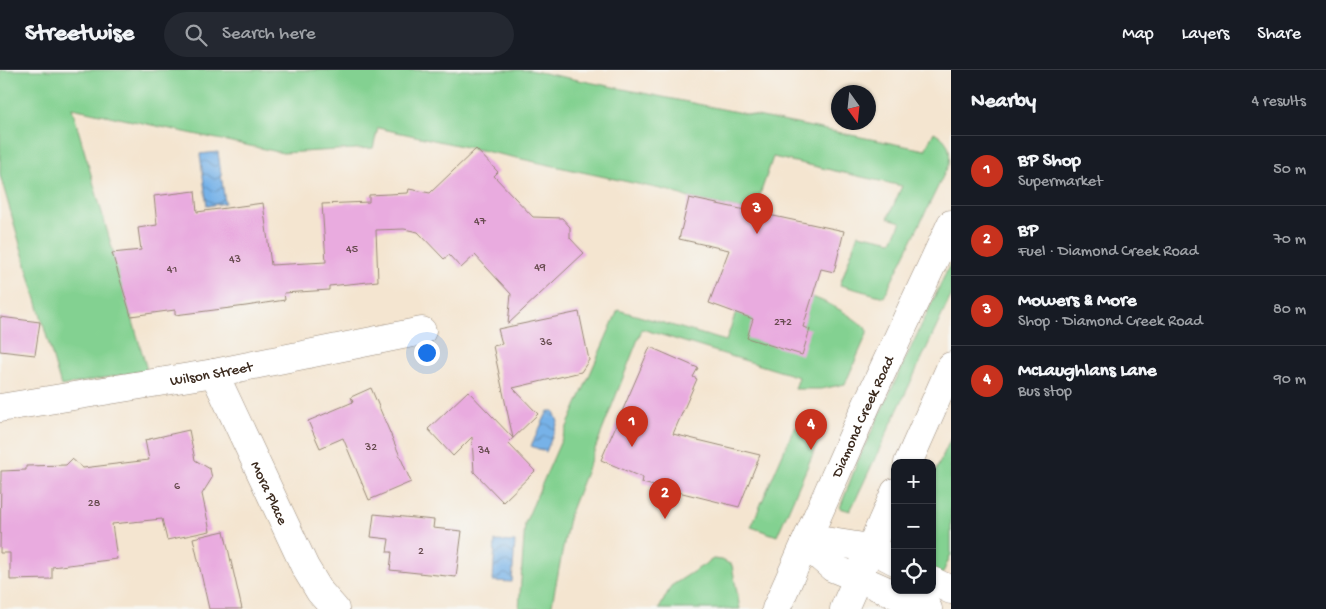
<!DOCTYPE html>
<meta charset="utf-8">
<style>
:root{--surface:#171b24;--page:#242831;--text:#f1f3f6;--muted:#9ea1a6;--line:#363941;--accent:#c8321e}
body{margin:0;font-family:"Gochi Hand",sans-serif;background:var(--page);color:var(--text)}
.controls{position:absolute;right:15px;bottom:15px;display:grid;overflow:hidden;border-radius:10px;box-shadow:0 1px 4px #0004}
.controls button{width:45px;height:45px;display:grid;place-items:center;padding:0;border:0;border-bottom:1px solid var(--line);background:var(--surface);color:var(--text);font:25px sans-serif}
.compass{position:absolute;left:831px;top:15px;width:45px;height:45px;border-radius:50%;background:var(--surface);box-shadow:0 1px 4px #0004;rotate:165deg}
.you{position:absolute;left:426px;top:282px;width:18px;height:18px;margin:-12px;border:4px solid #fff;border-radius:50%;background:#1a73e8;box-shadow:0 0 0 8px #1a73e833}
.badge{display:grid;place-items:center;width:32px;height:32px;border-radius:50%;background:var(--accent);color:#fff;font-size:16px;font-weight:700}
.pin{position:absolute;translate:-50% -41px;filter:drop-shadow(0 1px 2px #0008)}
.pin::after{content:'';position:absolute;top:26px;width:18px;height:15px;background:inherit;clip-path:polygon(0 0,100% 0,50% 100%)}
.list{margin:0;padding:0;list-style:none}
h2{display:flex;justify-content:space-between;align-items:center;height:65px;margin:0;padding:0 20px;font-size:21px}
h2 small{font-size:16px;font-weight:400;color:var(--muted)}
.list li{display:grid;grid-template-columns:32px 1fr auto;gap:15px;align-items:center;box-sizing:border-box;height:70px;padding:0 20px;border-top:1px solid var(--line)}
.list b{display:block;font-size:19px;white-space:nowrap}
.list p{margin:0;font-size:16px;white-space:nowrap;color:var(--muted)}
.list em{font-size:16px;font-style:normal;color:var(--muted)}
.icon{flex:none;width:28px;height:28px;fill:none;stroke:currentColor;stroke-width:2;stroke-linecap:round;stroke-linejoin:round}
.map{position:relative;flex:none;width:951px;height:539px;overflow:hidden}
header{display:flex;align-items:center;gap:30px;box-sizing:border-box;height:70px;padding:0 25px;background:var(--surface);border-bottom:1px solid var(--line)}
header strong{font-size:24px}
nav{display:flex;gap:28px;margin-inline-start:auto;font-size:18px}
.search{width:350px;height:45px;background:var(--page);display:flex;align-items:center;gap:12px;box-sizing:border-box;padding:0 18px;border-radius:28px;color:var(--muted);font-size:19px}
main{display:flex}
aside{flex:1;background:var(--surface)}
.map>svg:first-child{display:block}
.green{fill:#83d191;stroke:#5f7e58}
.water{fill:url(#water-waves);stroke:#596e83}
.building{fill:#e9abdf}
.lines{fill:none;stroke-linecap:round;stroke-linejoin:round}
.minor-casing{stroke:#988877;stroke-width:29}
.primary-casing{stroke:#988877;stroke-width:29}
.minor{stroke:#fff;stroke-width:28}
.primary{stroke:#fff;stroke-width:28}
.labels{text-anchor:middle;stroke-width:4;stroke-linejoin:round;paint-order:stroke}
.number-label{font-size:12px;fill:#664a4e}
.street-label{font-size:15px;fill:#3b2a1e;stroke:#f6f6f2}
</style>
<header>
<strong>Streetwise</strong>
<div class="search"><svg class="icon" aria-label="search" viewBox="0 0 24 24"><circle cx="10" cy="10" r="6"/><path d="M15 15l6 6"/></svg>Search here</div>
<nav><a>Map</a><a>Layers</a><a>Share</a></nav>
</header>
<main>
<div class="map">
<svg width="951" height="539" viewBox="0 0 951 539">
<defs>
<pattern id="water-waves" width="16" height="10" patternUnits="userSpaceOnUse" patternTransform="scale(1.25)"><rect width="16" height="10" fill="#77b2e8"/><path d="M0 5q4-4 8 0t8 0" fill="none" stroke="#6391bb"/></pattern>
</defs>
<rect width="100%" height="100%" fill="#f6f6f2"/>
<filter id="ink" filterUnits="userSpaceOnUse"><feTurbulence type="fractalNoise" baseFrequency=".02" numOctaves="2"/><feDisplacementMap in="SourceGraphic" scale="10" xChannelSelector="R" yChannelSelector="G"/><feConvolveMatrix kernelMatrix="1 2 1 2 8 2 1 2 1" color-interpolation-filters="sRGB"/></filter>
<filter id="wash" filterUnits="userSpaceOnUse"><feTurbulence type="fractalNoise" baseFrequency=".0096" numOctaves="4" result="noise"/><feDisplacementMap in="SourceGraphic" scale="20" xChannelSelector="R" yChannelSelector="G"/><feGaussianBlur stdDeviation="1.12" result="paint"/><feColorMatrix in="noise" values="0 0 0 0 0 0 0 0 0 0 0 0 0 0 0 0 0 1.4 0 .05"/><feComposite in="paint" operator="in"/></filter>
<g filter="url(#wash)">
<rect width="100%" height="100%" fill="#f4e5d0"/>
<path class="green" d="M0 0H529L925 80 934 62C948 70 951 78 949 94L884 227 840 215 858 164 892 171 901 152 888 148 902 116 773 87 754 142 689 128 670 121 378 58 373 78 283 83 72 38 147 300 61 316 0 105Z
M951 192V226L856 429 850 441 840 438 857 393Z
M746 213C789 216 834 230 867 259V264L845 314 821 319H795L799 307 642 259 570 443 551 539H519L525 453 618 240 726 271Z
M820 353 823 354V361L777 466 751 457 794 358Z
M951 368V484L942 505 932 498V409Z
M713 489 722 490 732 495 740 539H659L671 516Z"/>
<path class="water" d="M218 82 225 133 207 136 200 84Z
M548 341H554L558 352 546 382 531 376Z
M495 471 515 472 512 512 493 511Z"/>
<g id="blocks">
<path class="building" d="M476 79 498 102 494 106 533 147 562 148 570 157V168L584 183 508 254 511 224 475 185 461 198 449 185 444 189 418 162 404 159 376 160 378 211 329 216V220L284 223 285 230 246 236 175 245V240L131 246 112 183 141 180 138 158 157 155 154 126 195 121 197 142 263 133 271 195 326 192 322 134 369 132V125L408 123 409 119 430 123Z
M689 128 844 161 834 202 821 199 803 257 810 259 802 285 747 268 753 249 709 233 729 180 679 169Z
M579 242 589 290 581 302 513 318 538 344 508 373 535 401 503 432 474 402 472 367 453 386 428 359 468 321 513 368 493 276 502 274 498 259Z
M0 247 40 252 35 285 0 281Z
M650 277 698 298 693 307 697 309 673 364 760 385 739 437 642 413 643 408 601 390Z
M371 318 411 412 369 430 343 368 320 378 308 351 353 332 351 327Z
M189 360 195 390 210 399 212 408 202 424 210 461 167 470 162 449 112 454 117 489 52 497V509L10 510V483H0L1 401 26 400V396L66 395 72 389 83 398 149 390 145 370Z
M374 444 434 450 433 458 462 461 456 507 390 500 392 482H387L389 469 371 467Z
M224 461 242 539H209L193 468Z"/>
</g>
</g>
<g filter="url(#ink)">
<use href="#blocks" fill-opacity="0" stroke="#988877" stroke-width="1"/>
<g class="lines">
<g class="minor-casing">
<g id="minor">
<path id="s1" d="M214 303 305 497 320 522 335 539"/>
<path id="s2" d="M0 338 214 303 422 261"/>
<path d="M870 478 895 491"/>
<path d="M858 508 928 539"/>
<path d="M932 511 951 520"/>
</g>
</g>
<g class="primary-casing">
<g id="primary">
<path d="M908 393 951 296"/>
<path d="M805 474 825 471 870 478"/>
<path d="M805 474 833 498 858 508"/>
<path id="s3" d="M776 539 867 334 951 154"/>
<path d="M844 539 895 422"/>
</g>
</g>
<use href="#minor" class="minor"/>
<use href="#primary" class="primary"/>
</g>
</g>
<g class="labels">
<g class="number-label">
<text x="480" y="154">47</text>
<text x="352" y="182">45</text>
<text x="235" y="192">43</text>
<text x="540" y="200">49</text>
<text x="172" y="202">41</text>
<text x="783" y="255">272</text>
<text x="546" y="275">36</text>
<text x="371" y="380">32</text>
<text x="484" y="383">34</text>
<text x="177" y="419">6</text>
<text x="94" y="436">28</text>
<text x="421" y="484">2</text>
</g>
<g class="street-label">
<text dy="5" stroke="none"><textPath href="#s2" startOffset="214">Wilson Street</textPath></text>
<text dy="5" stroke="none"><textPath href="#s3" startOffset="211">Diamond Creek Road</textPath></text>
<text dy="5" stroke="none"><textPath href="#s1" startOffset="132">Mora Place</textPath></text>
</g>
</g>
</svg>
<div class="controls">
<button>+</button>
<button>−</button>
<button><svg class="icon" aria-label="locate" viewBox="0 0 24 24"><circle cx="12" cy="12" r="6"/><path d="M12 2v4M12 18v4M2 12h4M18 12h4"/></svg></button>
</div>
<svg class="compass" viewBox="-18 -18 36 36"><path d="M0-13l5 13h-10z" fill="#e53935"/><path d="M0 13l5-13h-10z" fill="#9ea1a6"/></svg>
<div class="you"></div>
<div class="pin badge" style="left:632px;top:377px">1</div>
<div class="pin badge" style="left:665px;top:449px">2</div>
<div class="pin badge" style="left:757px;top:164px">3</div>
<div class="pin badge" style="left:811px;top:380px">4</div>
</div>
<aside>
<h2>Nearby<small>4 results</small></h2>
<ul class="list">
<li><span class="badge">1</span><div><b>BP Shop</b><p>Supermarket</p></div><em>50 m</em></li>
<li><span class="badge">2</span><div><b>BP</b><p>Fuel · Diamond Creek Road</p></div><em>70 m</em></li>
<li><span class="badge">3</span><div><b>Mowers &amp; More</b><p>Shop · Diamond Creek Road</p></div><em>80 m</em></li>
<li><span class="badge">4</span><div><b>McLaughlans Lane</b><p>Bus stop</p></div><em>90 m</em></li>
</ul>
</aside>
</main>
